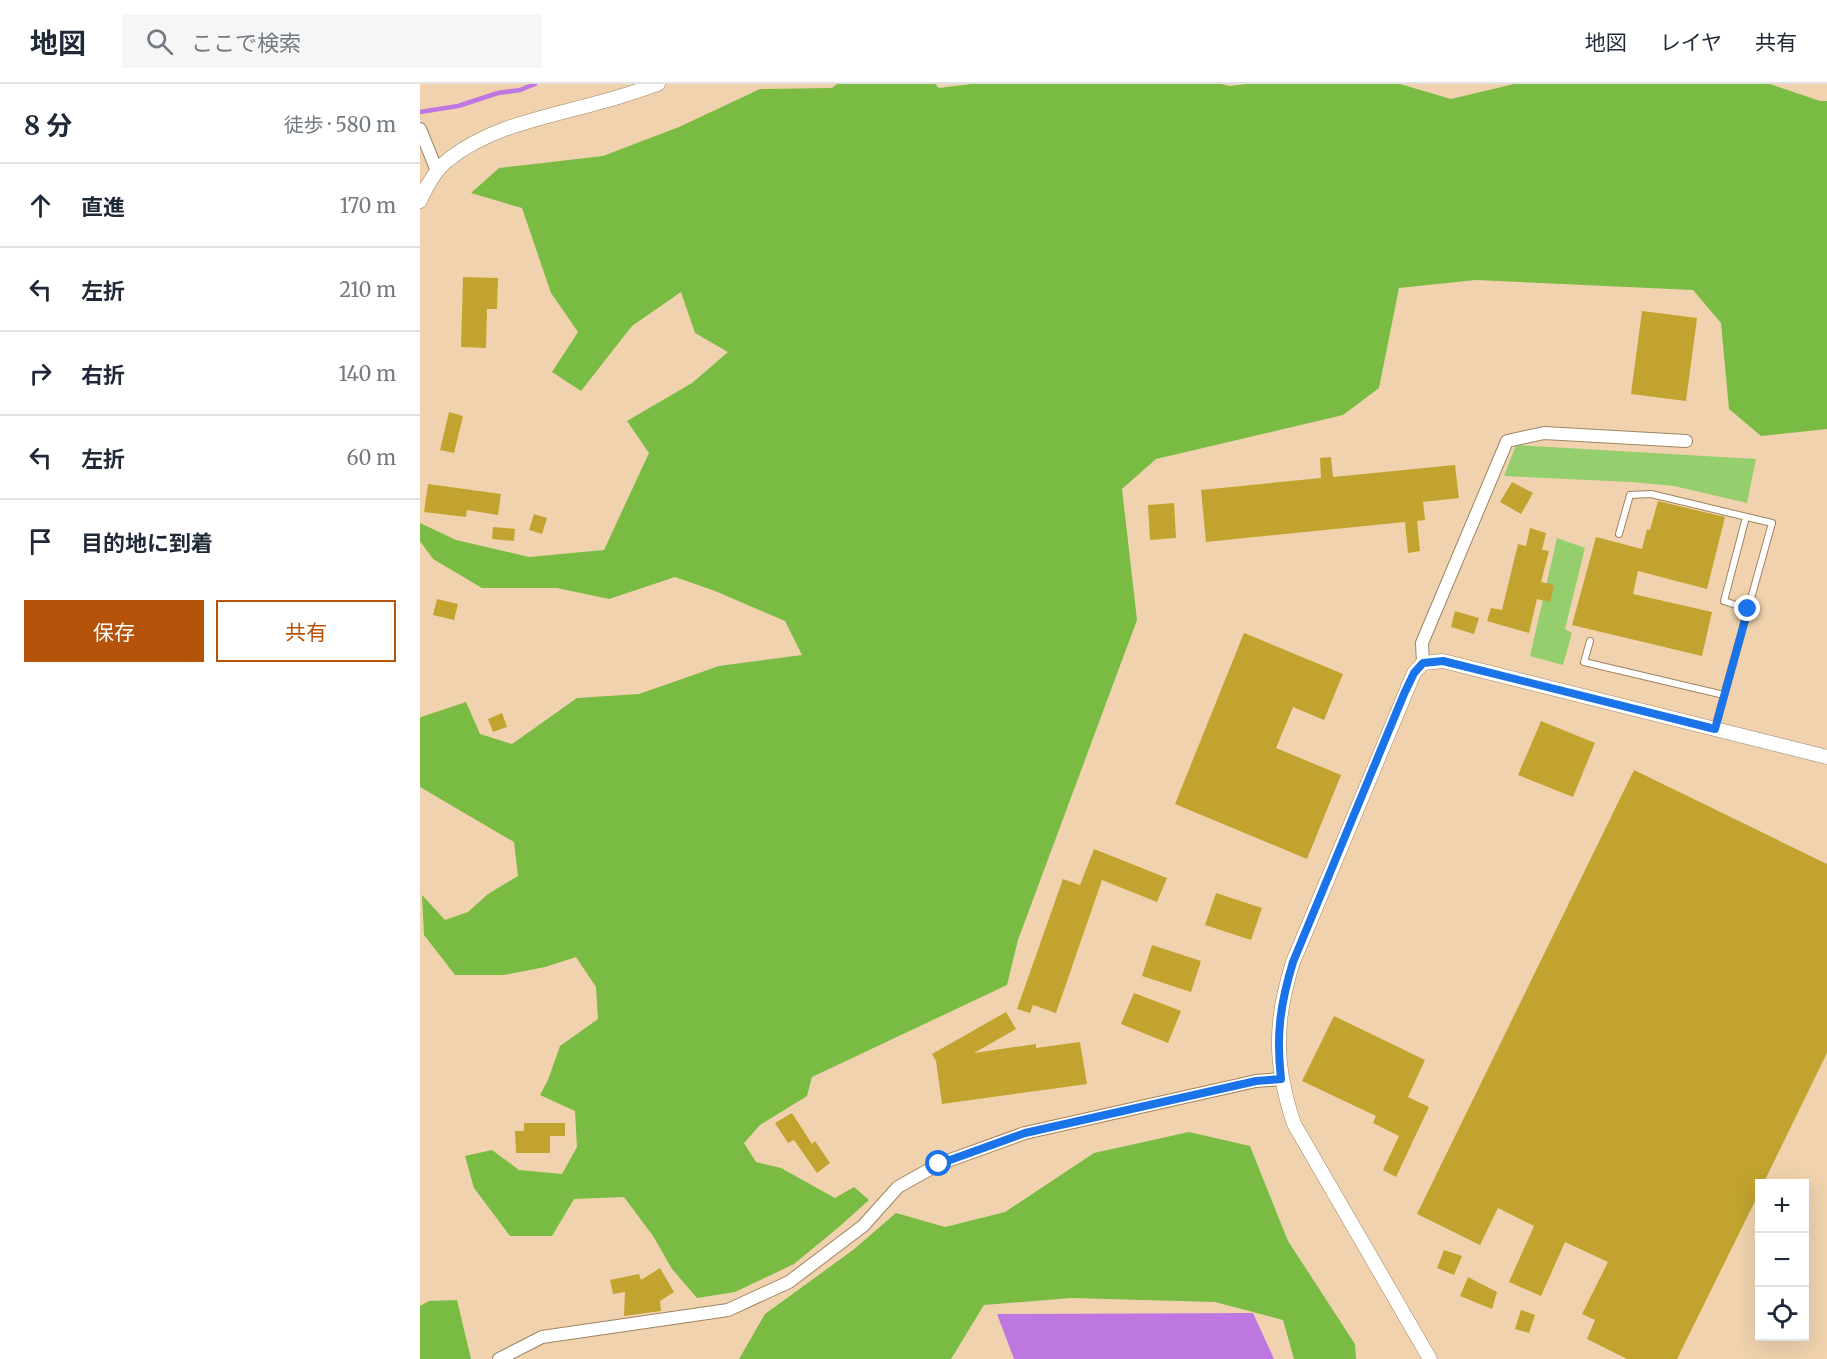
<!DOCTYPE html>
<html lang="ja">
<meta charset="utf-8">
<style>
:root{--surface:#fff;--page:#f6f6f7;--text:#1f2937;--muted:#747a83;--line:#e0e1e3;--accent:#b45309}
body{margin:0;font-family:Merriweather,"Noto Sans JP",serif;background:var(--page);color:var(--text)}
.controls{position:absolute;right:18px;bottom:18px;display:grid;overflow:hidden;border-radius:0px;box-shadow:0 6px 24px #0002}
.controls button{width:54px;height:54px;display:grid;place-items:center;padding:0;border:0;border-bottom:2px solid var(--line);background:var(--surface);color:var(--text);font:30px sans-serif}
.stop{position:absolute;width:18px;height:18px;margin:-14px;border:4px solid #1a73e8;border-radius:50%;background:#fff}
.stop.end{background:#1a73e8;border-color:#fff;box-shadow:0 2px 6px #0008}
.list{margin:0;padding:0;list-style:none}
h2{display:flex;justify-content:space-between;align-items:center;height:78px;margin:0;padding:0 24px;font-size:26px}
h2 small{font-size:20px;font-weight:400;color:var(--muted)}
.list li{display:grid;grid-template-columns:39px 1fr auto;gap:18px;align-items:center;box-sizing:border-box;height:84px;padding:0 24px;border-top:2px solid var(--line)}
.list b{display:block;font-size:22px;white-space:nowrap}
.list em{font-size:20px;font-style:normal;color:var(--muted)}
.actions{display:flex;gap:12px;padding:18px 24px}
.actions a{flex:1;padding:14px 0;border:2px solid var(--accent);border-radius:0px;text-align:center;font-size:21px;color:var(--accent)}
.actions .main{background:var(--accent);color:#fff}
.icon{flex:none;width:33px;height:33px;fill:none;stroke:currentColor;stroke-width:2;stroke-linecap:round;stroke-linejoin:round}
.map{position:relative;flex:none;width:1407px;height:1275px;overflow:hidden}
header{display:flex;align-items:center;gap:36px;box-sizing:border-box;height:84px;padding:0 30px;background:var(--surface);border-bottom:2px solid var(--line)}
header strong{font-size:28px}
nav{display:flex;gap:33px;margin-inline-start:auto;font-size:21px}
.search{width:420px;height:54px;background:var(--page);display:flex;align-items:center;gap:15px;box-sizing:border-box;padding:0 21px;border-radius:0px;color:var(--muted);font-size:22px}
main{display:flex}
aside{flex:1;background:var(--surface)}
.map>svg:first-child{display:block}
.green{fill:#95ce6d}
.forest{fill:#79bb43}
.water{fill:#be77e1}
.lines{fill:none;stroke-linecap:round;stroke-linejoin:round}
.stream{stroke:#be77e1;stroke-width:4.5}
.building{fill:#c2a32f}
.service-casing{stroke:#9f8461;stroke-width:8}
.minor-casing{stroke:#9f8461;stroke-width:14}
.tertiary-casing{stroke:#9f8461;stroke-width:15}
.service{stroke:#fff;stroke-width:6}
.minor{stroke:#fff;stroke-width:12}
.tertiary{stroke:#fff;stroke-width:14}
.route{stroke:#1a73e8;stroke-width:8}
</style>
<header>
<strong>地図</strong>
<div class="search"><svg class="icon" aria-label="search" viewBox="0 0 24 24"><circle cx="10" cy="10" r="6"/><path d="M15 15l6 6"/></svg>ここで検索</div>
<nav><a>地図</a><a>レイヤ</a><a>共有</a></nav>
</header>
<main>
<aside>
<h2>8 分<small>徒歩 · 580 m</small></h2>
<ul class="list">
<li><svg class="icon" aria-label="ahead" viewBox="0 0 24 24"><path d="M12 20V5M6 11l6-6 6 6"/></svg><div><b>直進</b></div><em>170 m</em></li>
<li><svg class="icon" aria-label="left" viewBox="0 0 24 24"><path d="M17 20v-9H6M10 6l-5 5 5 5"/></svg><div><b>左折</b></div><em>210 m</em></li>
<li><svg class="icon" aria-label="right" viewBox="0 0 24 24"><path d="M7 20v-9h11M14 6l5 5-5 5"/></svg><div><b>右折</b></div><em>140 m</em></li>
<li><svg class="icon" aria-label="left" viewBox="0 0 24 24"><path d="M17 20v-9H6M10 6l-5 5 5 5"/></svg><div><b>左折</b></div><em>60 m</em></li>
<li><svg class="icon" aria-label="arrive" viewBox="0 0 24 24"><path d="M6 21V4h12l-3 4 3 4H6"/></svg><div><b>目的地に到着</b></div></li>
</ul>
<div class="actions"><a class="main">保存</a><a>共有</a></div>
</aside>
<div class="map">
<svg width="1407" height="1275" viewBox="0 0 1407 1275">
<rect width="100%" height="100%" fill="#f0d3ae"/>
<path class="green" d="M1096 361 1336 375 1327 419 1254 402 1211 398 1084 392Z
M1137 454 1165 464 1145 545 1152 549 1143 581 1110 572Z"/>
<path class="forest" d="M417 0H515L519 4 551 0H801L810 2 826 0H980L1031 15 1094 0H1350L1400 17H1407V345L1341 352 1309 325 1301 239 1273 206 1056 196 979 204 959 304 923 331 736 375 702 405 717 536 598 856 587 901 392 993 387 1012 340 1041 324 1059 336 1078 361 1084 415 1114 434 1103 449 1116 420 1142 374 1180 315 1208 277 1214 252 1185 233 1152 204 1113 154 1115 132 1152H90L54 1104 45 1072 72 1066 99 1086 142 1090 157 1063 155 1027 120 1011 128 996 140 962 178 935 176 903 156 873 125 883 84 891H35L4 851 2 811 25 836 48 828 68 810 98 792 94 758 0 703V634L1 633 46 618 60 650 92 660 157 614 219 610 299 582 382 571 365 537 295 507 255 493 189 515 137 504H62L13 475 0 457V439L36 456 109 473 184 466 229 369 207 337 272 299 308 268 275 249 261 208 212 242 161 307 132 288 158 248 131 209 102 124 51 109 79 84 183 72 259 43 340 5 412 4Z
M769 1048 830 1062 868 1157 935 1260 936 1275H874L863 1236 795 1218 651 1214 564 1221 531 1275H319L345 1230 433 1166 476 1129 525 1143 585 1128 674 1069Z
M37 1216 51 1275H0V1222L9 1217Z"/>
<path class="water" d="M833 1229 854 1275H594L577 1230Z"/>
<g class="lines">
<path class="stream" d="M0 28 38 22 78 9 100 6 115 0"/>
</g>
<path class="building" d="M43 193 78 194 77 225H67L66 264 41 263Z
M1222 227 1277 234 1266 317 1211 310Z
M29 328 43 332 34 369 20 366Z
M911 373 913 393 1035 381 1039 414 1003 418 1005 436 997 437 1000 467 988 469 985 438 786 458 781 406 901 394 900 374Z
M1092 398 1113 409 1101 430 1080 418Z
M8 400 81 410 78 431 47 426 46 433 4 428Z
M1238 417 1305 433 1287 505 1218 487 1213 510 1292 528 1282 572 1152 541 1176 453 1222 465 1227 445 1230 446Z
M754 419 756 454 730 456 728 421Z
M114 430 127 434 122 450 109 446Z
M73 443 95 445 94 457 72 455Z
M1110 444 1126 449 1122 466 1129 467 1121 498 1134 501 1130 518 1117 515 1109 549 1067 537 1071 524 1082 526 1098 460 1106 462Z
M17 515 38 520 34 536 13 531Z
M1035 527 1059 534 1054 550 1031 543Z
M824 549 923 590 904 636 873 623 856 664 921 691 887 775 755 720Z
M82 629 87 643 73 648 68 635Z
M1121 637 1175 659 1153 713 1098 691Z
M1214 686 1407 780V969L1343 1100H1340V1107L1257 1275H1207L1167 1255 1175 1236 1162 1230 1188 1178 1145 1158 1121 1212 1089 1198 1114 1142 1078 1124 1060 1161 997 1130Z
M674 765 747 794 737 818 682 796 636 929 613 921 610 929 597 925 643 795 660 801Z
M796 809 842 824 831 856 785 841Z
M732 861 781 877 771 908 722 892Z
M714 909 761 927 748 959 701 940Z
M586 928 596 945 554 969 616 960V964L660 958 667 1000 522 1020 516 977 512 970Z
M914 932 1005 976 988 1013 1009 1023 976 1093 963 1086 979 1052 953 1039 956 1032 882 997Z
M372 1029 392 1060 395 1057 410 1079 397 1089 374 1056 368 1059 355 1039Z
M104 1039H145V1052H130V1069H96L95 1047H104Z
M1024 1166 1042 1172 1034 1191 1017 1184Z
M240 1184 254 1208 240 1217 241 1227 204 1232 205 1208 193 1210 190 1196 219 1190 221 1196Z
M1048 1193 1077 1208 1072 1225 1040 1212Z
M1101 1226 1115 1231 1109 1249 1095 1245Z"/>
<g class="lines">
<g class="service-casing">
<path id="service" d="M1326 433 1304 517 1328 525
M1199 450 1210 411 1231 410 1352 439 1295 644
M1170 557 1164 578 1304 611"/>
</g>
<g class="minor-casing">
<path id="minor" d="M0 45 17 87
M1003 579 1002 559 1087 357 1124 349 1266 357
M79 1275 122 1253 308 1226 369 1198 443 1142 478 1103 519 1080 605 1049 836 997 861 995"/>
</g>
<g class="tertiary-casing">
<path id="tertiary" d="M0 117C7 101 15 86 28 76 70 42 127 33 177 19 198 14 218 7 238 0
M1010 1275 874 1040C854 980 854 938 873 878L994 589 1003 579 1023 577 1407 673"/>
</g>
<use href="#service" class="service"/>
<use href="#minor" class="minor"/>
<use href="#tertiary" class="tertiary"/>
</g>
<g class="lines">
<path class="route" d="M519 1080 605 1049 836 997 861 995C856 951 860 921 873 878L984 610 994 589 1003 579 1023 577 1295 645 1328 525"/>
</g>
</svg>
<div class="controls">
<button>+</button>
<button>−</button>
<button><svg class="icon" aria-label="locate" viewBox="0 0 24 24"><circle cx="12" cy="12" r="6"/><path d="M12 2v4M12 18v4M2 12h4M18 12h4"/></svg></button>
</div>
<div class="stop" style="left:519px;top:1080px"></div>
<div class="stop end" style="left:1328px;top:525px"></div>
</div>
</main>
